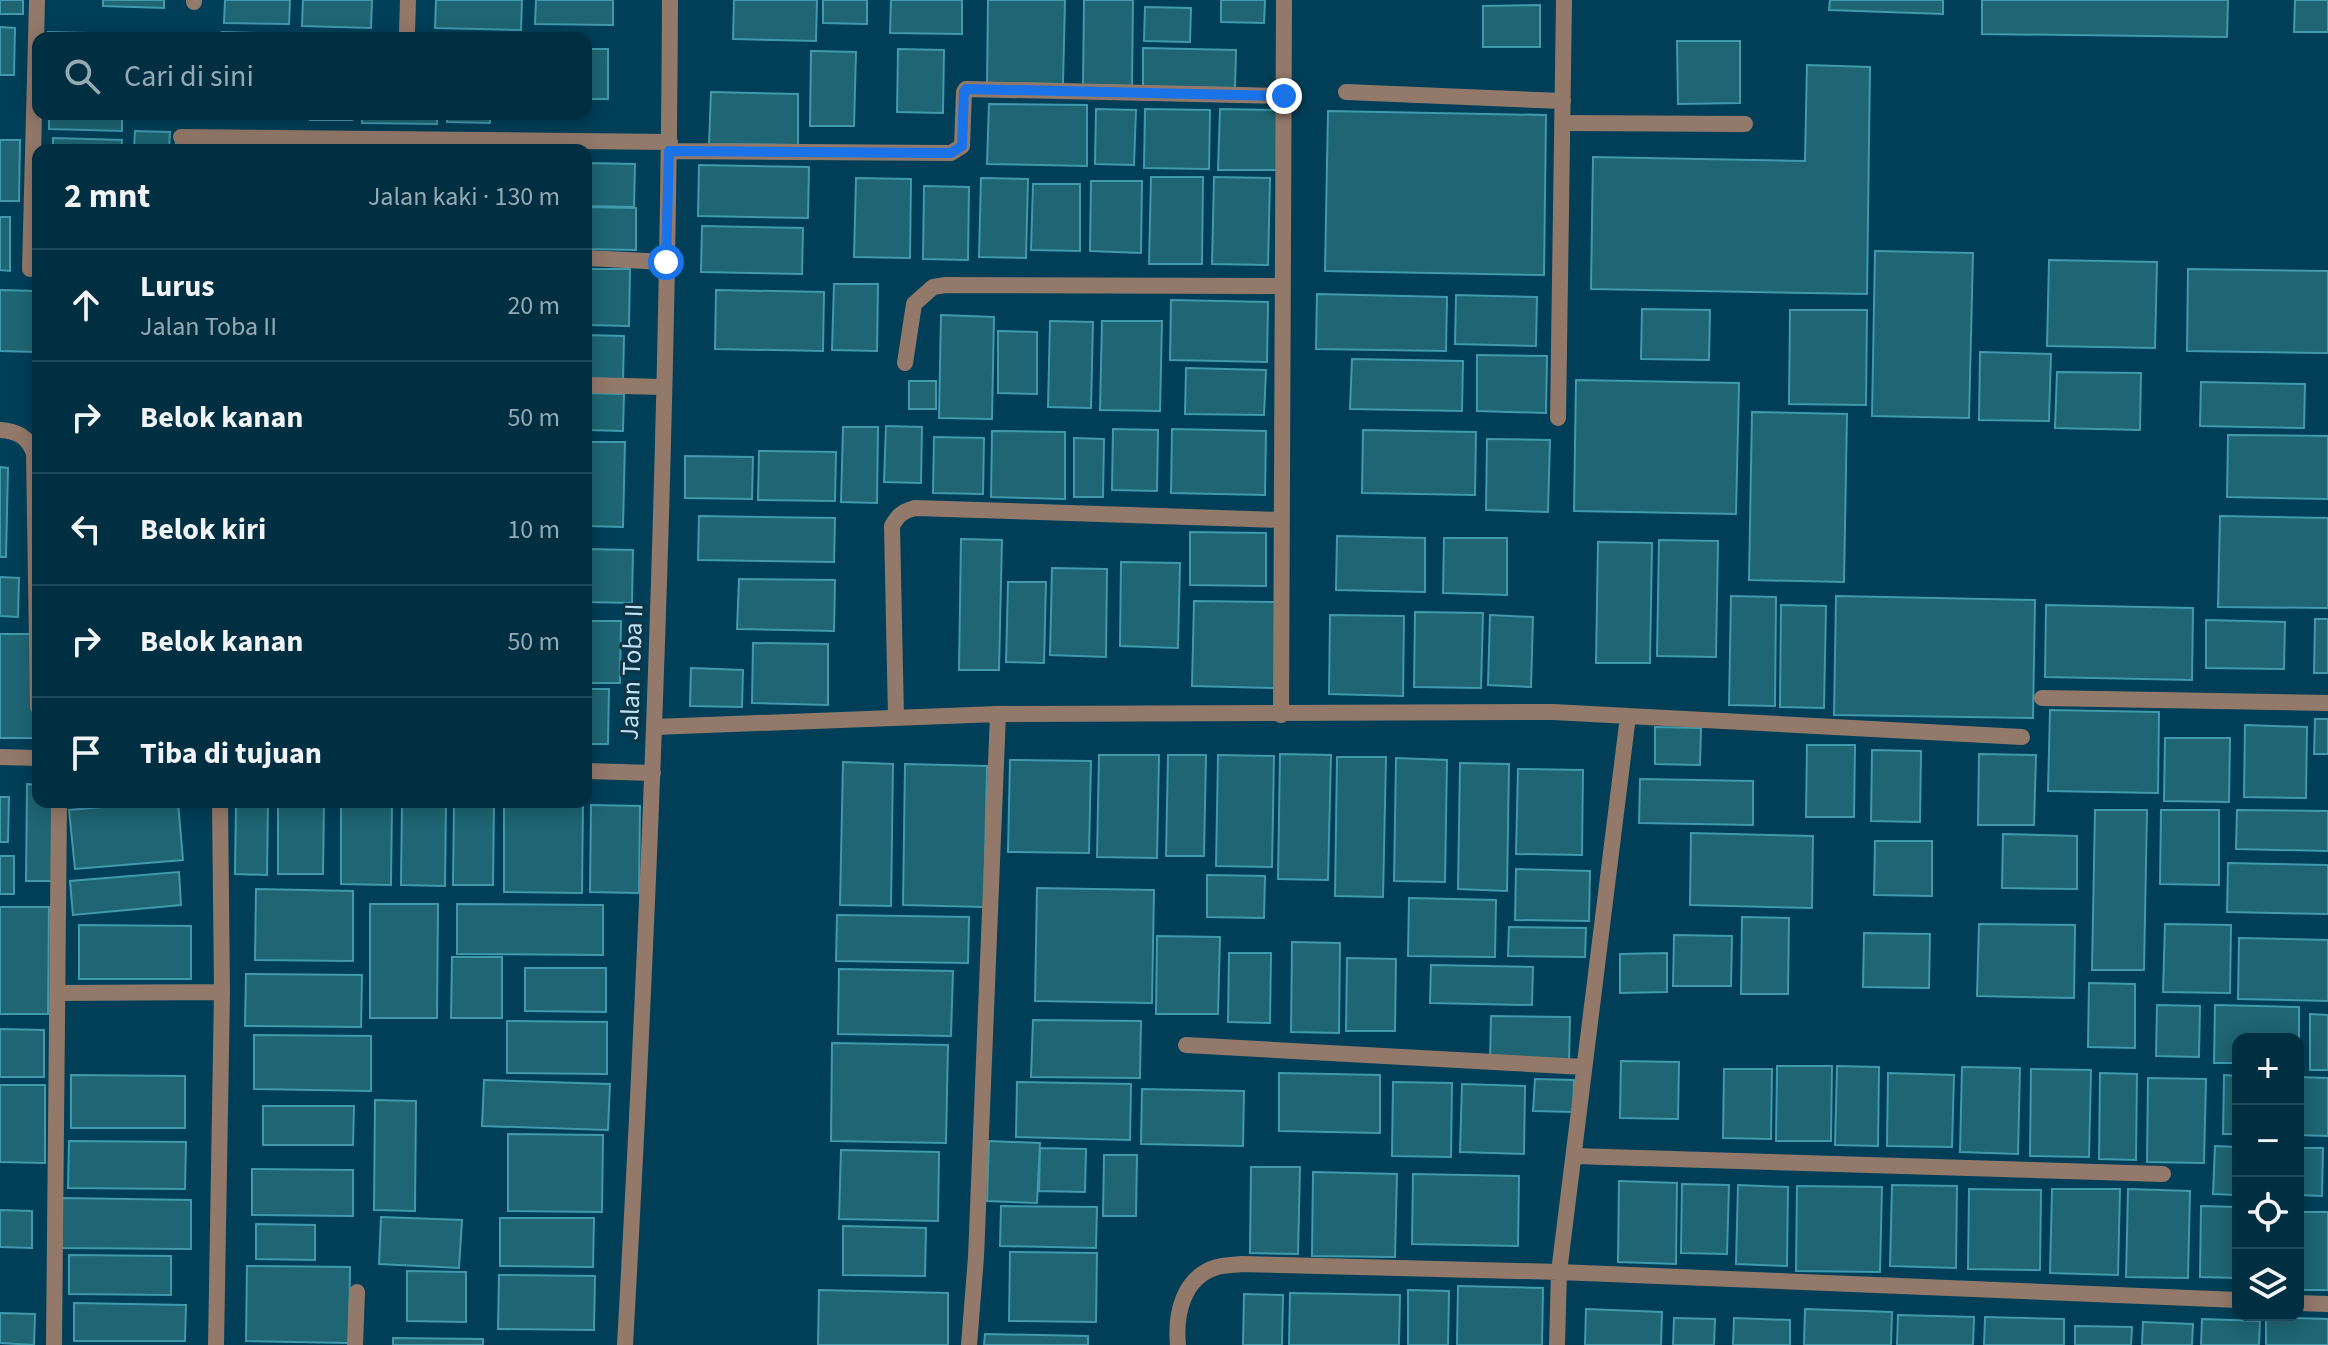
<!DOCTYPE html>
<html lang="id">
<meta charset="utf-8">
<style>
:root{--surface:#012f42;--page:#0f3b4d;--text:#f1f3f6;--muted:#96a9b2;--line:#234a5b}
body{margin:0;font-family:"Source Sans 3",sans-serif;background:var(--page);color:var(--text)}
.controls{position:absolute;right:24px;bottom:24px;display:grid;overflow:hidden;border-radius:16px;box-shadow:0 4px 20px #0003}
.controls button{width:72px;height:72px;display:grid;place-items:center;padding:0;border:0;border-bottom:2px solid var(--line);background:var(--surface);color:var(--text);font:40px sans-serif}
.stop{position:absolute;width:24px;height:24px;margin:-18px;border:6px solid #1a73e8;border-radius:50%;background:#fff}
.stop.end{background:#1a73e8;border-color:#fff;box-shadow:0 2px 8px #0008}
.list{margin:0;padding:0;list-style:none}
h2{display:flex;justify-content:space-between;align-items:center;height:104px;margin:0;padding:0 32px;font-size:34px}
h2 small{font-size:26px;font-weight:400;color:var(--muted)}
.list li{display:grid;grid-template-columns:52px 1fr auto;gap:24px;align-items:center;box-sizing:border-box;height:112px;padding:0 32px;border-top:2px solid var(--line)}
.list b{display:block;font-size:30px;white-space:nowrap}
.list p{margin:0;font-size:26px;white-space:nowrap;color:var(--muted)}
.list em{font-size:26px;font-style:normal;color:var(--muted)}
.icon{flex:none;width:44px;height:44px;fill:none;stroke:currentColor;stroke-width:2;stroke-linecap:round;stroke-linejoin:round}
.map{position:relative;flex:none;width:2328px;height:1345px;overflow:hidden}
.search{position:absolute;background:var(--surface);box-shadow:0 4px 20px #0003;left:32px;top:32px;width:560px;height:88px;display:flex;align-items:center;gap:20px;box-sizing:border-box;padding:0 28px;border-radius:16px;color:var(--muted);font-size:30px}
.panel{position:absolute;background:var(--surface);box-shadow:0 4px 20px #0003;left:32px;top:144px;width:560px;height:664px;border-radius:16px}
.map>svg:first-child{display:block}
.building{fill:#1f6573;stroke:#409aac;stroke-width:2}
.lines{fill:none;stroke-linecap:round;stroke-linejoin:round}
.lane{stroke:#93796a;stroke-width:16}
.street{stroke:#93796a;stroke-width:16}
.route{stroke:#1a73e8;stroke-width:10}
.labels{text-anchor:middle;stroke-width:6;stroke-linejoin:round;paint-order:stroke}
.street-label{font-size:26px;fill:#c0e2f5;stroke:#0e3446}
</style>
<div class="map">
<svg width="2328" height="1345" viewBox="0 0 2328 1345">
<rect width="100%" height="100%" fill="#013f58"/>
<path class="building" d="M0 0H23V14H0Z
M103 0H164V8L103 6Z
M225 0H290L289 24 224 23Z
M303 0H372L371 28 302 26Z
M436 0H522L521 30 435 28Z
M536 0H613V25L535 24Z
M734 0H817L816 41 733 39Z
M823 0H867V24L823 23Z
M891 0H962V34L890 33Z
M988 0H1065L1063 84 987 83Z
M1084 0H1133L1132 86 1083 85Z
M1221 0H1265L1264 23 1221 22Z
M1830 0H1943V14L1829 10Z
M1982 0H2228L2227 37 1982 34Z
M2295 0H2328V32H2294Z
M1540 5V47H1483V6Z
M1145 7 1191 8 1190 42 1144 41Z
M0 27 15 28 14 75H0Z
M48 32 129 34V38H48Z
M222 32 289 34V38H222Z
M1677 41H1740V103L1678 104Z
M1143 48 1236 50 1235 88 1143 87Z
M586 49H608V99H586Z
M898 49 944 50 943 113 897 112Z
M811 51 856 52 854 126H810Z
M1807 65 1870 67 1867 294 1591 289 1593 157 1805 161Z
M711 92 798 94V145L709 144Z
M989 104 1087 105V166L987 164Z
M1096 109 1136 110 1134 165 1095 164Z
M1145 109 1210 110 1209 169 1144 168Z
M1220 109 1278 110 1277 170H1218Z
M1328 111 1546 115 1544 275 1325 271Z
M49 114H122V131L49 129Z
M220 114H288V117L220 116Z
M310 114H352V120H310Z
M362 114H437V124L362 123Z
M447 114H490V123L447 122Z
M135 131 170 132 169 150H134Z
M53 138 122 140 121 150H53Z
M0 140H20L19 201H0Z
M176 141 221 142V150H175Z
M586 163 635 164 634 207 586 206Z
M699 165 809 167 808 218 698 216Z
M1151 177H1203L1202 264H1149Z
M1214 177 1270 178 1268 265 1212 264Z
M856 178 911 179 910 258 854 257Z
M981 178 1028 179 1026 258 979 257Z
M1091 181H1142L1141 253 1090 251Z
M1033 184H1080V251L1031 250Z
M924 186 969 187 968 260 923 259Z
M586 207 636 208V250L586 249Z
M0 217H10V271L0 270Z
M702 226 803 228 802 274 701 272Z
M1875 251 1973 253 1969 418 1872 416Z
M2049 260 2157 262 2155 348 2047 346Z
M586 269H630L629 326 586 325Z
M2188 269 2328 271V353L2187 351Z
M834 284H878L877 351 832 350Z
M0 290 37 291 36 352 0 351Z
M716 290 824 292 823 351 715 349Z
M1317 294 1447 297 1446 351 1316 349Z
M1456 295 1537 297 1536 346 1455 344Z
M1171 300 1268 302 1267 362 1170 360Z
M1642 309 1710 310 1709 360 1641 359Z
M1790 310H1867L1866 405 1789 404Z
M941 315 994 317 992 419 939 418Z
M1050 321 1093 322 1091 408 1048 407Z
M1102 321H1162L1160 411 1100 410Z
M998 331 1037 332V394L998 393Z
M586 335 624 336 623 383H586Z
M1980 352 2051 354 2049 421 1979 420Z
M1477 355 1547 356 1546 413 1477 411Z
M1352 359 1463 361 1462 411 1350 409Z
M1186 368 1266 370 1264 415 1185 414Z
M2057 372 2141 373 2140 430 2055 428Z
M1576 380 1739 383 1736 514 1574 511Z
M909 381H936V409H909Z
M2201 382 2305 384 2304 428 2200 426Z
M586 393 624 394 623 431 586 430Z
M1752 412 1847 414 1844 582 1749 580Z
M886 426 922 427 921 483 884 482Z
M843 427H878L877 503 841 502Z
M1113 429 1158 430 1157 491 1112 490Z
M1172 429 1266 431 1265 495 1171 493Z
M1363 430 1476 432 1475 495 1362 493Z
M992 431 1065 432V499L991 497Z
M2228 435 2328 436V499L2227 497Z
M934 437 984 438 983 494 933 493Z
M1074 438 1104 439 1103 497H1074Z
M1487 439 1550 440 1548 512 1486 510Z
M586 442H625L623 527 586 526Z
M759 451 836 452 835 501 758 500Z
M685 456 753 457 752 499 685 498Z
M0 467 8 468 6 557H0Z
M699 516 835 518 834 562 698 560Z
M2220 516 2328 518V608L2218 607Z
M1190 532 1266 533V586L1190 585Z
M1337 536 1425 538V592L1336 590Z
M1444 538H1507V595L1443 593Z
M961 539 1002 540 999 670H959Z
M1659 540 1718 541 1716 657 1657 656Z
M1598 542 1652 543 1650 663H1596Z
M586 549 633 550 632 603 586 602Z
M1121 562 1180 563 1178 648 1120 646Z
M1052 568 1107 569 1106 657 1050 655Z
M0 577 19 578 18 617 0 616Z
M739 579 835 580 834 631 737 629Z
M1008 582H1046L1044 663 1006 662Z
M1731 596 1776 597 1775 706 1729 705Z
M1836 596 2035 600 2033 718 1834 715Z
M1194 601 1277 602 1275 688 1192 686Z
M1781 605 1826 606 1824 708 1780 707Z
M2046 605 2193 608 2192 680 2045 677Z
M1415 612 1483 613 1481 688 1414 687Z
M1330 615 1404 616 1403 696 1329 694Z
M1490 615 1533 617 1531 687 1488 685Z
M2315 619H2328V673H2314Z
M2206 620 2285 622 2284 669 2206 668Z
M586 621H621L620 683H586Z
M0 634H35L33 738H0Z
M753 643 828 644V705L752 703Z
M691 668 743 670 742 707 690 706Z
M586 689H609L608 744H586Z
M2050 710 2159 712 2158 793 2048 791Z
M2315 719H2328V754H2314Z
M2245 725 2307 727 2306 798 2244 797Z
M1655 727 1701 728 1700 765 1655 764Z
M2165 738H2230L2229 802 2164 801Z
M1807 745H1855L1854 817H1806Z
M1872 750 1921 751 1920 822 1871 821Z
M1280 754 1331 755 1328 880 1278 879Z
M1979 754 2036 755 2034 825H1978Z
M1099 755H1159L1157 858 1097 857Z
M1168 755H1206L1204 856H1166Z
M1218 755 1274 756 1272 867 1216 866Z
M1337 757H1386L1383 897 1335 896Z
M1396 758 1447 760 1445 882 1394 881Z
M1010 760 1091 761 1089 853 1008 852Z
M843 762 893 764 891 906 840 905Z
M1460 763 1509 764 1507 891 1458 889Z
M905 764 987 766 984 907 903 905Z
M1518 769 1583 770 1582 855 1516 854Z
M1640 779 1753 781V825L1639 823Z
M27 784 38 785V802H54V881H26Z
M0 797H9L8 842H0Z
M160 802H178L183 860 75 869 69 810Z
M236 802H268L267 875 235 874Z
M278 802H324L323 874H278Z
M341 802H392L391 885 341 884Z
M402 802H446L445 886 401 885Z
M454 802H494L493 885H453Z
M504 802H583L582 893 504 892Z
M591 805 640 806 639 893 590 892Z
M2095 810H2147L2144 970H2092Z
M2161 810H2219V885L2160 884Z
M2237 810 2328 811V851L2236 849Z
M1691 833 1813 836 1812 908 1690 905Z
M2003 834 2077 836V889L2002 888Z
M1875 841H1932V896L1874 895Z
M0 856H14V894H0Z
M2228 863 2328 865V914L2227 912Z
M1516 869 1590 871 1589 921 1515 920Z
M179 872 181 905 73 915 70 881Z
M1207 875 1265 876 1264 918 1207 917Z
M1037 888 1154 890 1152 1003 1035 1001Z
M256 889 353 891V961L255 960Z
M1409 898 1496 900 1495 957 1408 956Z
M370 904H438L437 1018H370Z
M457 904 603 905V955L457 954Z
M0 907H49L48 1014H0Z
M837 915 969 917 968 963 836 961Z
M1742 917 1789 918 1788 994H1741Z
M1979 924 2075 925 2074 998 1977 996Z
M2165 924 2231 925 2230 993 2163 992Z
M79 925 191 926V979H79Z
M1509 927 1586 928 1585 957 1508 956Z
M1864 933 1930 934 1929 988 1863 987Z
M1674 935 1732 936 1731 986H1673Z
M1157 936 1220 937 1218 1014H1156Z
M2239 938 2328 940V1001L2238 999Z
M1292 942 1340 943 1339 1033 1291 1032Z
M1229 953H1271L1270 1023 1228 1022Z
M1667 953V992L1620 993V954Z
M452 957H502V1018H451Z
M1347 958 1396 959 1395 1031H1346Z
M1431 965 1533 967 1532 1005 1430 1003Z
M525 968H606V1012L525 1011Z
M839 969 953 971 951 1036 838 1034Z
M246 974 362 975 361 1027 245 1026Z
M2089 983 2135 984V1048L2088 1047Z
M2157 1005 2200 1006 2199 1057 2156 1056Z
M2215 1005 2299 1007V1064L2298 1039H2238V1063H2214Z
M2310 1014 2328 1015V1070H2310Z
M1491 1016 1570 1017 1569 1062 1490 1061Z
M1033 1020 1141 1021 1140 1078 1031 1077Z
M507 1021 607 1022V1074L507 1073Z
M0 1029 44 1030V1077H0Z
M254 1035 371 1036V1091L254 1089Z
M832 1043 948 1045 946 1143 831 1141Z
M1621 1061 1679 1062 1678 1119 1620 1118Z
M1777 1066H1832L1831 1141H1776Z
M1837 1066 1879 1067 1878 1146 1835 1145Z
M1962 1067 2020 1068 2018 1154 1960 1152Z
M1724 1069H1772L1771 1139 1723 1138Z
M2031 1069 2091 1070 2089 1157 2030 1156Z
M1279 1073 1380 1075V1133L1279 1131Z
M1888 1073 1954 1075 1952 1147 1887 1146Z
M2100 1073 2137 1074 2136 1160 2099 1159Z
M71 1075 185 1076V1128H71Z
M2224 1075 2238 1076V1134H2223Z
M2298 1077 2328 1078V1136L2298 1135Z
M2148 1078 2206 1079 2204 1163 2147 1162Z
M1535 1079 1574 1080 1573 1112 1533 1111Z
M484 1080 610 1084 608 1130 482 1126Z
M1017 1082 1131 1084 1130 1140 1016 1137Z
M1393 1082 1452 1083 1451 1157 1392 1156Z
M1462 1084 1525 1086 1524 1154 1460 1152Z
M0 1085H45V1163L0 1162Z
M1142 1089 1244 1091 1243 1146 1141 1144Z
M375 1100 416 1101 415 1211 374 1210Z
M263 1106H354L353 1145H263Z
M508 1134 603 1135 602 1212 508 1211Z
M69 1141 186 1142 185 1189 68 1188Z
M989 1141 1040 1143 1037 1203 987 1201Z
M2215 1146 2238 1147V1195L2213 1194Z
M1040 1148 1086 1149 1085 1192 1039 1191Z
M2298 1148H2323L2322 1196 2298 1195Z
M841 1150 939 1152 938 1221 839 1219Z
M1104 1155H1137L1136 1216H1103Z
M1251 1167H1300L1298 1254 1250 1253Z
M252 1169 353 1170V1216L252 1215Z
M1313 1172 1397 1174 1395 1257 1312 1256Z
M1413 1174 1519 1176 1518 1246 1412 1244Z
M1619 1181 1677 1183 1676 1264 1618 1262Z
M1682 1184 1729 1185 1727 1254 1681 1253Z
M1738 1185 1788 1187 1787 1266 1736 1264Z
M1892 1185 1957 1186 1956 1268 1890 1266Z
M1797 1186 1882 1187 1880 1272 1796 1271Z
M1969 1189 2041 1190 2040 1270 1968 1269Z
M2052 1189H2120L2118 1275 2050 1273Z
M2128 1189 2190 1191 2188 1278 2126 1277Z
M62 1198 191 1200V1249L62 1248Z
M1001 1206 1097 1207 1096 1248 1000 1246Z
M2201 1206 2238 1207V1278L2200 1277Z
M0 1210 32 1211V1248L0 1247Z
M2298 1212H2328V1290H2298Z
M381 1217 462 1220 459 1268 379 1264Z
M500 1218H594L593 1267 500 1266Z
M256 1224 315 1225V1260L256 1259Z
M843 1226 926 1228 925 1276 843 1275Z
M1010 1252 1097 1253 1096 1322 1009 1321Z
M69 1255 171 1256V1295L69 1294Z
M247 1266 350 1267 349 1343 246 1341Z
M407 1271 466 1272V1322L407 1321Z
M499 1275 595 1276 594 1330 498 1329Z
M1458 1286 1543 1288 1542 1345H1457Z
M819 1290 948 1293V1345H818Z
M1408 1290 1449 1291 1448 1345H1408Z
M1290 1293 1400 1295 1399 1345H1289Z
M1244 1294 1283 1295 1282 1345H1243Z
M74 1303 186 1305 185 1341H74Z
M1586 1309 1662 1312 1661 1345H1585Z
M1805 1309 1892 1312 1891 1345H1804Z
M0 1313 35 1314 34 1345 0 1343Z
M1898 1315 1974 1317 1973 1345H1897Z
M1985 1317 2064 1319V1345H1984Z
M2266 1317 2328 1319V1345H2266Z
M1674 1318 1715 1319 1714 1345H1673Z
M1734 1318 1790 1320V1345H1733Z
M2202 1319 2260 1321 2259 1345H2201Z
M2143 1322 2193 1324 2192 1345H2142Z
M2075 1326 2132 1327 2131 1345H2075Z
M985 1334 1088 1336V1345H984Z
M393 1338 483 1339V1345H393Z"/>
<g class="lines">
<path class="lane" d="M1346 92 1563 101
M1563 123 1745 124"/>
<path class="street" d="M194 2V0
M407 32 408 0
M181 137 670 142
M669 151 951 153 962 146 964 92 966 89 1284 96
M586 258 666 262
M30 269 37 0
M905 363 914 304 933 287 946 285 1283 286
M586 385 663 387
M1558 418 1564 0
M0 430C17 431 27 436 34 453L38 707
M2042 698 2328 703
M1281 715 1284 0
M896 718 892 526C898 515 903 511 915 508L1282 520
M654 727 998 714 1553 712 2022 737
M0 757 38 758
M586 771 653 773
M58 993 222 992
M1186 1045 1584 1067
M1574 1156 2163 1174
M2298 1303 2328 1304
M54 1345 59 802
M216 1345 222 992 220 802
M355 1345 357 1292
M625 1345C650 897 668 448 670 0
M969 1345 976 1257 998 714
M1178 1345C1175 1314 1183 1277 1217 1267 1225 1265 1234 1265 1242 1264L1559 1272 2238 1300
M1557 1345 1559 1272 1628 716"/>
</g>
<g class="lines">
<path class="route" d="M666 262 669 151 951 153 962 146 964 92 966 89 1284 96"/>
</g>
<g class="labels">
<g class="street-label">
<text transform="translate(631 672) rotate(-88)" y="9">Jalan Toba II</text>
</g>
</g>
</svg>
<div class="controls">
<button>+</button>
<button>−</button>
<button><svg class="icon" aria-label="locate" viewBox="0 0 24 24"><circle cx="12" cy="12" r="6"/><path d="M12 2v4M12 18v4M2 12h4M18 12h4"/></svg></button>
<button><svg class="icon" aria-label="layers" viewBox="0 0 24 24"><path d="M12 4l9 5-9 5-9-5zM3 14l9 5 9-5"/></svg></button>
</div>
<div class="stop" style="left:666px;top:262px"></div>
<div class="stop end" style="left:1284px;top:96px"></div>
<div class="search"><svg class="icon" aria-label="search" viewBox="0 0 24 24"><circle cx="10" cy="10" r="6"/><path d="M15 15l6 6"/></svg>Cari di sini</div>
<section class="panel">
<h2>2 mnt<small>Jalan kaki · 130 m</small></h2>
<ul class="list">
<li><svg class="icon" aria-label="ahead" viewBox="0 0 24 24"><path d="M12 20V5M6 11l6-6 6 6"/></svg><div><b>Lurus</b><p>Jalan Toba II</p></div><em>20 m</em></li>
<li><svg class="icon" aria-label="right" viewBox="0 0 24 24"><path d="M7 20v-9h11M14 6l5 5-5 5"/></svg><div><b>Belok kanan</b></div><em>50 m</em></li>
<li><svg class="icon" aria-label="left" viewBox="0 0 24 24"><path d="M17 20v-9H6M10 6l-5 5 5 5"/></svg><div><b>Belok kiri</b></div><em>10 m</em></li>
<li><svg class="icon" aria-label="right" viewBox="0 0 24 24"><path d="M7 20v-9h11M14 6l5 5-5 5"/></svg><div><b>Belok kanan</b></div><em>50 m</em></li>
<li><svg class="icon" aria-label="arrive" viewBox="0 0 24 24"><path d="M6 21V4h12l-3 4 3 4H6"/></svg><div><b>Tiba di tujuan</b></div></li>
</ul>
</section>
</div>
